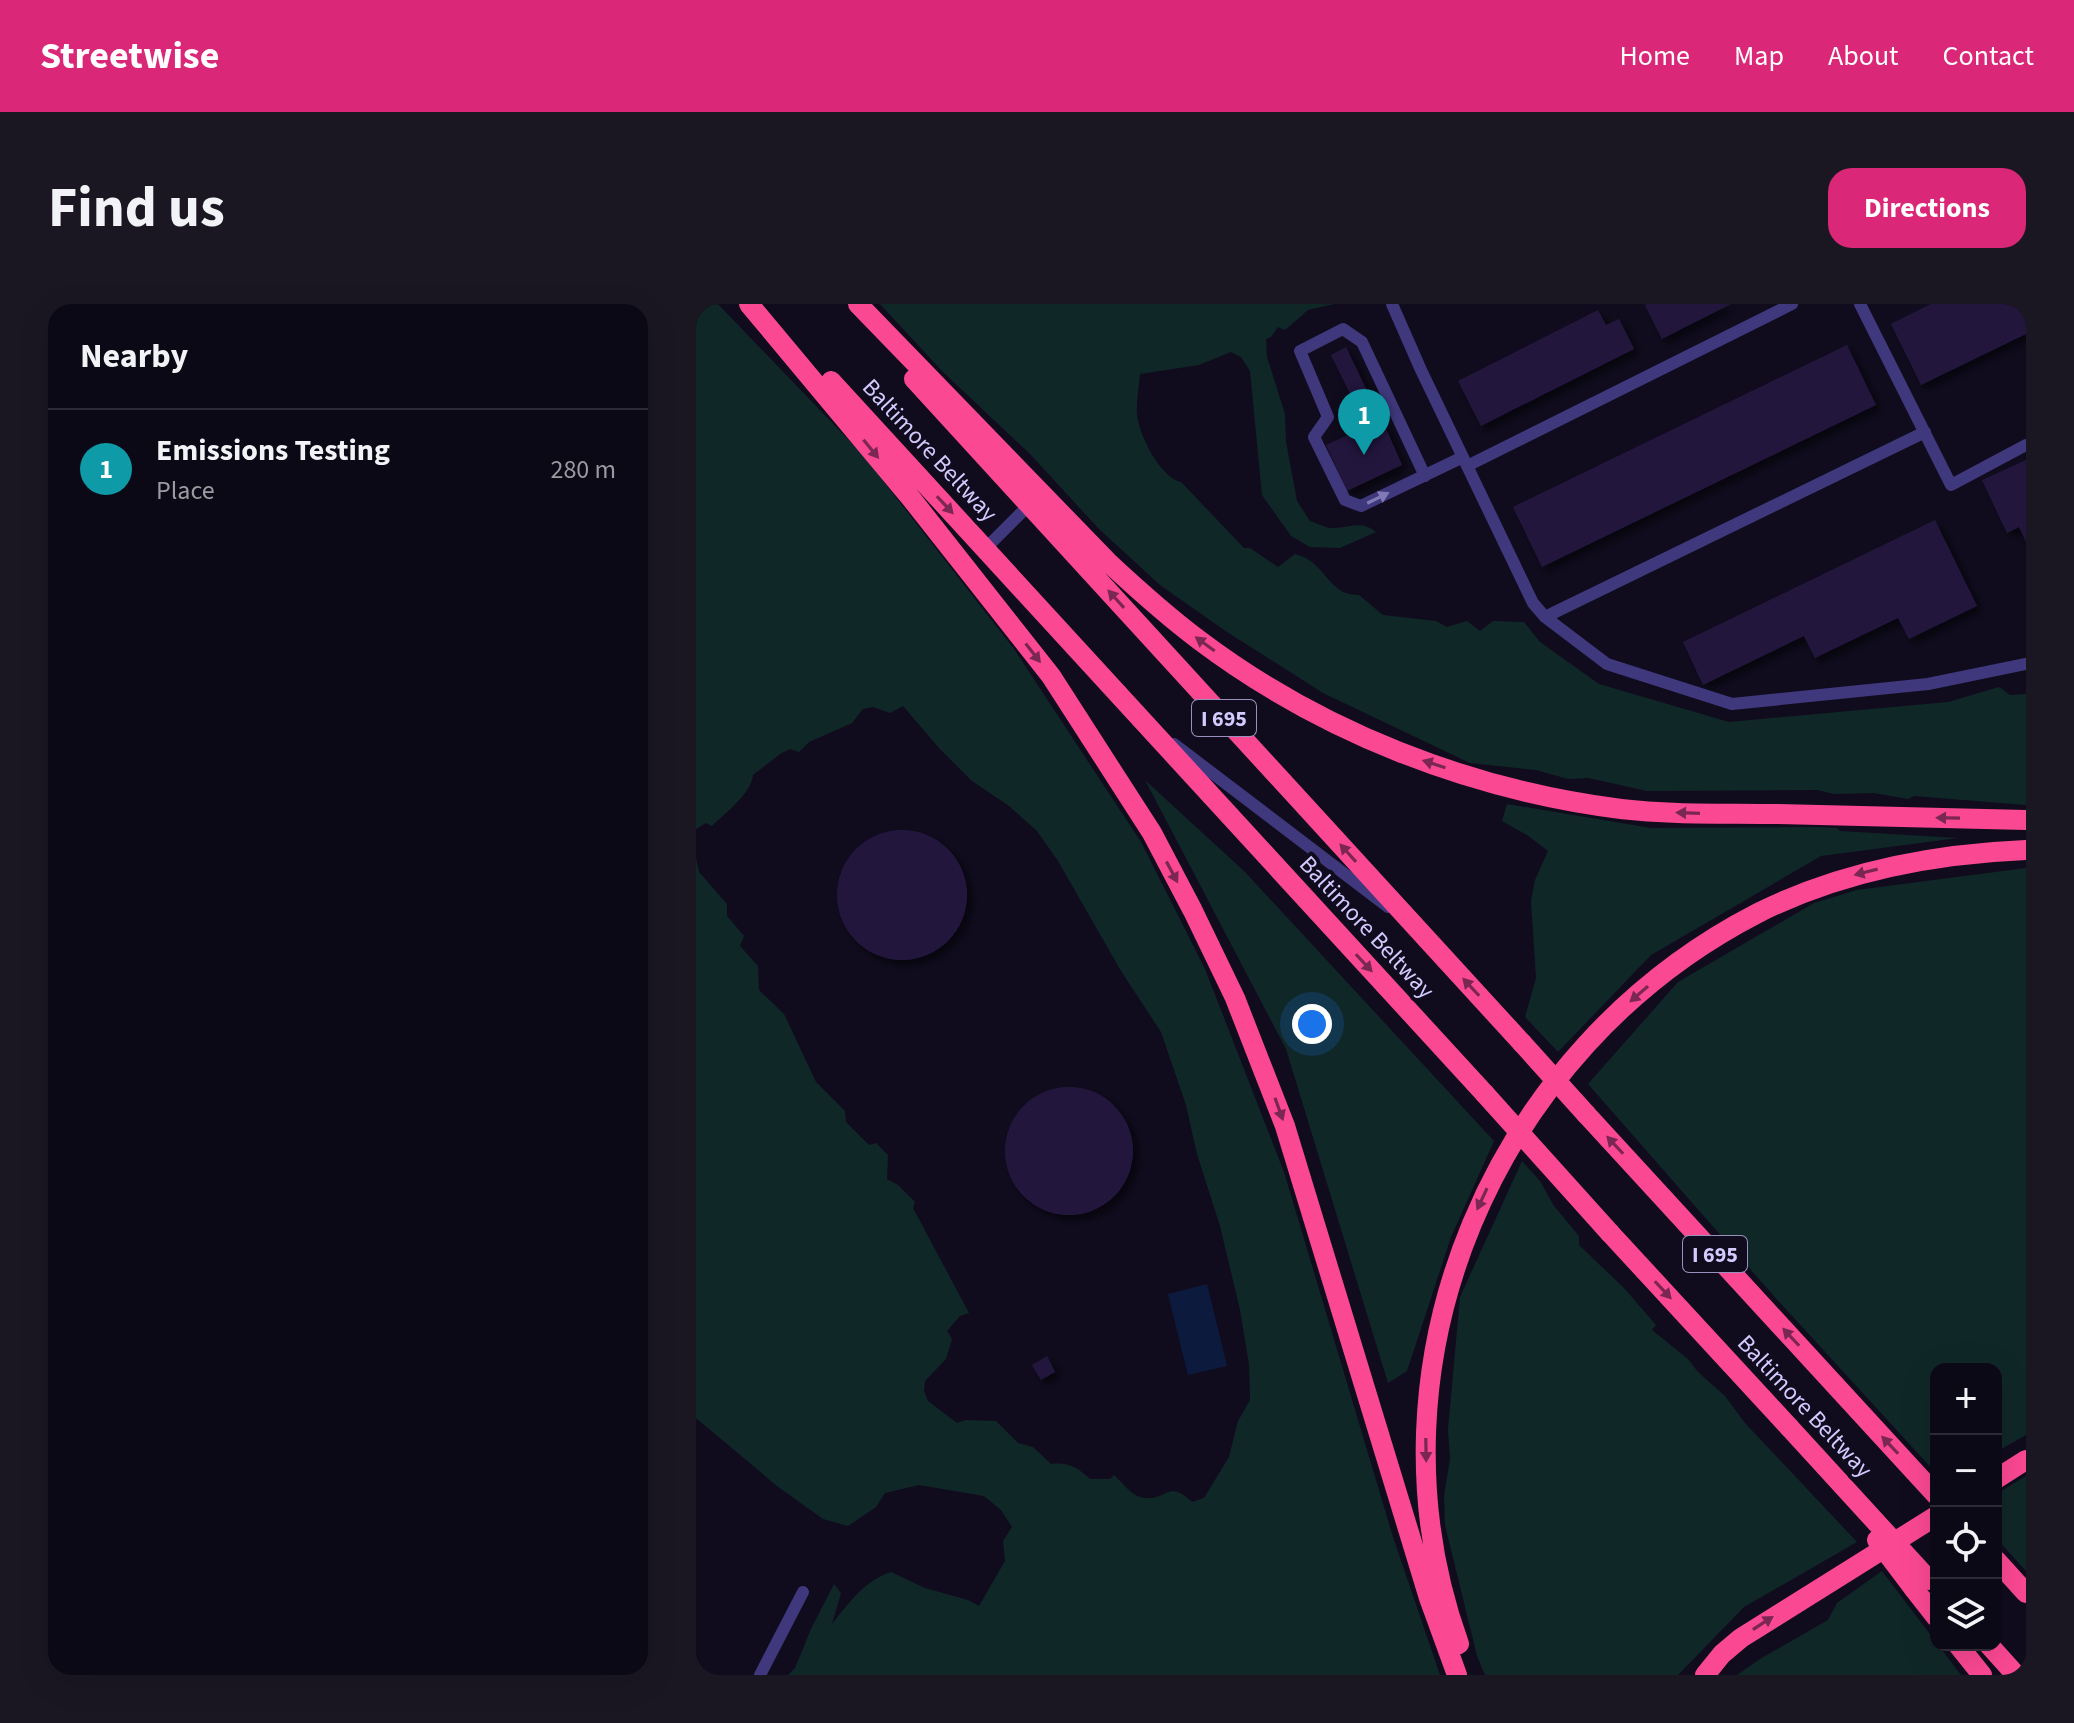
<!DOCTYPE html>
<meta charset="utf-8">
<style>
:root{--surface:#0c0916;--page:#1a1723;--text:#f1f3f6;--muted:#9a9aa1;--line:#2c2a35;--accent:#db2777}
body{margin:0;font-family:"Source Sans 3",sans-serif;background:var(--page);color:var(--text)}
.controls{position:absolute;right:24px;bottom:24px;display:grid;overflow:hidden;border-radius:16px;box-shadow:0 8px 32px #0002}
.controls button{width:72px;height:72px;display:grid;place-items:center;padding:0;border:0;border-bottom:2px solid var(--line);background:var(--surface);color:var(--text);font:40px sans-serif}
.you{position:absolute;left:616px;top:720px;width:28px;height:28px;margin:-20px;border:6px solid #fff;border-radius:50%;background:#1a73e8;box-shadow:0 0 0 12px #1a73e833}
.badge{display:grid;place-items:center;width:52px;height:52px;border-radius:50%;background:var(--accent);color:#fff;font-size:26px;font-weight:700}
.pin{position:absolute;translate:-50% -66px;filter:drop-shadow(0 2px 4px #0008)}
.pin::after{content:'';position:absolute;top:42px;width:28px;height:24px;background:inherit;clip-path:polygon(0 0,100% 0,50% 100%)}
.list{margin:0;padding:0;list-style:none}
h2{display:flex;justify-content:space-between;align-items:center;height:104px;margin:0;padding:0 32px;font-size:34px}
h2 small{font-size:26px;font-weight:400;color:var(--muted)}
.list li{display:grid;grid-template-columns:52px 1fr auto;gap:24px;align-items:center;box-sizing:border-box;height:120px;padding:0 32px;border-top:2px solid var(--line)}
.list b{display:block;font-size:30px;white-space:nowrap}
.list p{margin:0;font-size:26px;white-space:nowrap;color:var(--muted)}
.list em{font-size:26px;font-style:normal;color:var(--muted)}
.icon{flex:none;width:44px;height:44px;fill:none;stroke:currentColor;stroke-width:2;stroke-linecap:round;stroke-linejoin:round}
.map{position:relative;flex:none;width:1330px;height:1371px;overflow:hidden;border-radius:24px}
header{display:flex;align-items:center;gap:48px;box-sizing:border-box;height:112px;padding:0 40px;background:var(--accent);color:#fff}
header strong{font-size:38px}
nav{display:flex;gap:44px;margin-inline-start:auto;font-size:28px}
.intro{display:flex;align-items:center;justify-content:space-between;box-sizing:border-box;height:192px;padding:0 48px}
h1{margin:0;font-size:56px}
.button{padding:20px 36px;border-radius:24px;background:var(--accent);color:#fff;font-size:28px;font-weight:700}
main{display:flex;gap:48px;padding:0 48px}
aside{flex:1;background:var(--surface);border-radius:24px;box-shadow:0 8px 32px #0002}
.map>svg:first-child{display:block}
.green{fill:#102728}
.water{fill:#0c1b3d}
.building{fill:#23193e;filter:url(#shadow)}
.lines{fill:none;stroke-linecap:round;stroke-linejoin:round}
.minor{stroke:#3f387c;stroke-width:12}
.highway{stroke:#fb4893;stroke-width:20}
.highway-bridge{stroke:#fb4893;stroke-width:20}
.oneway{fill:#7a2753}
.oneway2{fill:#827ab6}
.labels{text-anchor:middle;stroke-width:8;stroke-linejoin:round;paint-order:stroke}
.shield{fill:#100c1e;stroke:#9891bb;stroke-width:2}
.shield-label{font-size:22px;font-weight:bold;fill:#d3cafe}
.street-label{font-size:24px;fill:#d3cafe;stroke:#100c1e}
</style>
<header>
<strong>Streetwise</strong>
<nav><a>Home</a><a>Map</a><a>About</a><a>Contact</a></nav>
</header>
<div class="intro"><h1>Find us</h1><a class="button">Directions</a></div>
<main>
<aside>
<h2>Nearby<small></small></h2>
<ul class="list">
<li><span class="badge" style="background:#0f9aa8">1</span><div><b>Emissions Testing</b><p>Place</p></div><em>280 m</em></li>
</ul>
</aside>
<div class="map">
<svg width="1330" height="1371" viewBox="0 0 1330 1371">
<defs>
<filter id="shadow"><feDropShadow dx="5" dy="5" stdDeviation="4" flood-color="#0009"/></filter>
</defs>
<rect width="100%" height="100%" fill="#100c1e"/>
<path class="green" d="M0 0H22L167 151 318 345 445 538 509 665 588 868 697 1233 744 1371H92L99 1364 115 1325 138 1280 145 1289 136 1320C153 1299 168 1277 195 1268L229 1284 272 1296 283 1302 309 1257 307 1237 316 1223 305 1206 288 1192 223 1181 189 1189 180 1203 152 1222 127 1215 81 1182 0 1114V554L3 568 31 600V612L48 632 44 642 62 662 63 686 88 710 120 778 149 807 150 818 173 841 180 839 192 851 191 875 202 881 219 898 217 904 273 1009 264 1012 251 1027 256 1035 250 1055 229 1077 228 1087 232 1097 261 1119 270 1116 300 1117 322 1139 337 1143 355 1160C372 1158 381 1163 394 1175H414L418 1171C427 1179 436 1193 449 1194 472 1196 472 1175 496 1198L508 1194 533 1153 542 1117 554 1096 553 1060 544 1006 524 922 501 850 490 801 465 728 425 667 362 557 341 527 313 502 276 477 243 444 207 402 194 409 177 403 167 405 156 419 113 438 103 448 94 445 84 450 57 471C55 490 29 509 16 522L10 519 0 525Z
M184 0H638L612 6 589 26 582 23 575 33 570 35 571 53 589 110 590 138 601 197 614 217C620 219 628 223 634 224 652 225 664 215 680 228L644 244 614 243 595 232 566 191 554 67 545 53 535 48 503 61 444 70C443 83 440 97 441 110 442 129 464 174 485 178L548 244H554L582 263 599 250C605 252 612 254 617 259 634 273 638 291 663 291L687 311 740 317 751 323 771 317 784 327 797 317 828 318 844 338 903 380 1033 418 1252 398 1303 383 1314 391 1330 390V501L1218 492 1212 495 1178 489 1138 490 1122 486 951 487 892 474 872 475 840 466 774 459 627 389 531 328 464 281 403 225 334 150 246 67Z
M449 476 549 568 798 837 755 933 711 1067 692 1079 590 745Z
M811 500 955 524 1120 523 1141 524 1144 527 1262 534 1125 552 955 651 862 748 829 713 840 674 835 597 839 576 852 547 831 531 806 517Z
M1330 564V1131L1300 1148V1065H1240V1169L1077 991 892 780 982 678 1118 599 1161 586Z
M826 857 844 877 858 902 883 932V941L928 984 960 1021 956 1026 992 1055 1002 1068 1029 1092 1049 1119 1161 1238 1048 1303 982 1371H789L781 1352 749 1221 748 1192 754 1155 752 1125 764 993Z
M1330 1172V1267L1300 1234V1190Z
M1186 1267 1265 1371H1041L1064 1355 1132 1316 1141 1299Z"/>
<path class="water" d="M511 980 531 1062 492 1071 472 990Z"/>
<path class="building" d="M952 0H1035L966 35 949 1Z
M1235 0H1330V30L1225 81 1195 20Z
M902 6 910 21 923 15 938 45 785 122 762 77Z
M1151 41 1180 101 846 263 817 203Z
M650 43 676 97 661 104 635 51Z
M674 121 677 126 689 122 706 161 651 187 630 141Z
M1330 156V238L1323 223 1311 229 1286 176Z
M1239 216 1281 302 1213 335 1202 314 1119 354 1108 332 1007 381 987 338Z
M141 591a65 65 0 1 1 130 0a65 65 0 1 1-130 0Z
M309 847a64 64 0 1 1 128 0a64 64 0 1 1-128 0Z
M351 1052 359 1068 345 1076 336 1061Z"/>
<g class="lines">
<path class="minor" d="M696 0 725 66 837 299 849 313 911 360 1036 400 1232 380 1330 360
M1164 0 1255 181 1330 141
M771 162 1096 0
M729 172 666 38 647 25 604 47 632 113 618 133 649 196 665 202 767 153
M289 245 333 201
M849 313 1229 128
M478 440 692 603
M64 1371 107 1288"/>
<path class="highway" d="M53 0 214 193 355 372 456 529 497 607 539 694 589 822 733 1294 761 1371
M162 0 412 258C441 285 471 312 503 336 625 428 774 486 925 505 977 511 1030 509 1082 510 1165 512 1247 514 1330 516
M218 75 826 739
M135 77 789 790
M890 810 1240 1191
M914 929 1093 1123
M1300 1175 1330 1156
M1300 1256 1330 1289
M1218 1285 1240 1313
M763 1340C662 1059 799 744 1062 609 1146 567 1237 550 1330 546
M1262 1341 1286 1371
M1293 1341 1320 1371
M1009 1371 1026 1350 1045 1334 1240 1212"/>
<path class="highway-bridge" d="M826 739 890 810
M789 790 914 929
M1093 1123 1233 1276
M1181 1236 1218 1285"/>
</g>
<defs><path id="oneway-solid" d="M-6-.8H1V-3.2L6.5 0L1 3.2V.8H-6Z" transform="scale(2)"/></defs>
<g class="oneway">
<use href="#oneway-solid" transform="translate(175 145) rotate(51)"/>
<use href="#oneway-solid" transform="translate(249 201) rotate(47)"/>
<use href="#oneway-solid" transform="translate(420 295) rotate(-132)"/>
<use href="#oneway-solid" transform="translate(509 340) rotate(-144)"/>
<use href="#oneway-solid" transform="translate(337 349) rotate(52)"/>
<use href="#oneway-solid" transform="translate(738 460) rotate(-162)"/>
<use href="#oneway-solid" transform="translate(992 509) rotate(-178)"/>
<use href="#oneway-solid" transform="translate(1252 514) rotate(-179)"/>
<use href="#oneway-solid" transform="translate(652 549) rotate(-132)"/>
<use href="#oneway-solid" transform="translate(476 568) rotate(62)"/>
<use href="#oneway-solid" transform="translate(1170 568) rotate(166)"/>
<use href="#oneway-solid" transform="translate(668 659) rotate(47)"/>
<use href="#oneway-solid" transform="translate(775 683) rotate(-133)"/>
<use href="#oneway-solid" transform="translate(943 690) rotate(139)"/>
<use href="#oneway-solid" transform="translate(583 805) rotate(70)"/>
<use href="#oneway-solid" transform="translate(919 841) rotate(-133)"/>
<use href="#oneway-solid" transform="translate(786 895) rotate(115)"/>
<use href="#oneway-solid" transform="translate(967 986) rotate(47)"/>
<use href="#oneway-solid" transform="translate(1095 1033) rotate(-133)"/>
<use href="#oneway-solid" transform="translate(1194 1141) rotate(-133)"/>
<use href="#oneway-solid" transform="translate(730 1146) rotate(89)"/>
<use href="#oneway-solid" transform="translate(1067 1319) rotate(-33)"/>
</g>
<use class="oneway2" href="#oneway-solid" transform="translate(682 194) rotate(-26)"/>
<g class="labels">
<g class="shield">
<rect x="496" y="396" width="64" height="36" rx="6"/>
<rect x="987" y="932" width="64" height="36" rx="6"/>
</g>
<g class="shield-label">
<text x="528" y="422">I 695</text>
<text x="1019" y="958">I 695</text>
</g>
<g class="street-label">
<text transform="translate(234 146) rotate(47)" y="8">Baltimore Beltway</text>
<text transform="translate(671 623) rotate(47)" y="8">Baltimore Beltway</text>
<text transform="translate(1109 1102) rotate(47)" y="8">Baltimore Beltway</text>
</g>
</g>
</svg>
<div class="controls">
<button>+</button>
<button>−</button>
<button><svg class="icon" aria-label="locate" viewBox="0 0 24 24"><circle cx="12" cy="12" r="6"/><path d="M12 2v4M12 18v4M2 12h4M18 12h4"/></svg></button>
<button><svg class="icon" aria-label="layers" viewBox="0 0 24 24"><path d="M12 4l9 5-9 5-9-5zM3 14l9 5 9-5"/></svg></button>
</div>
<div class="you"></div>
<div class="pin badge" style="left:668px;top:151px;background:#0f9aa8">1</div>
</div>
</main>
